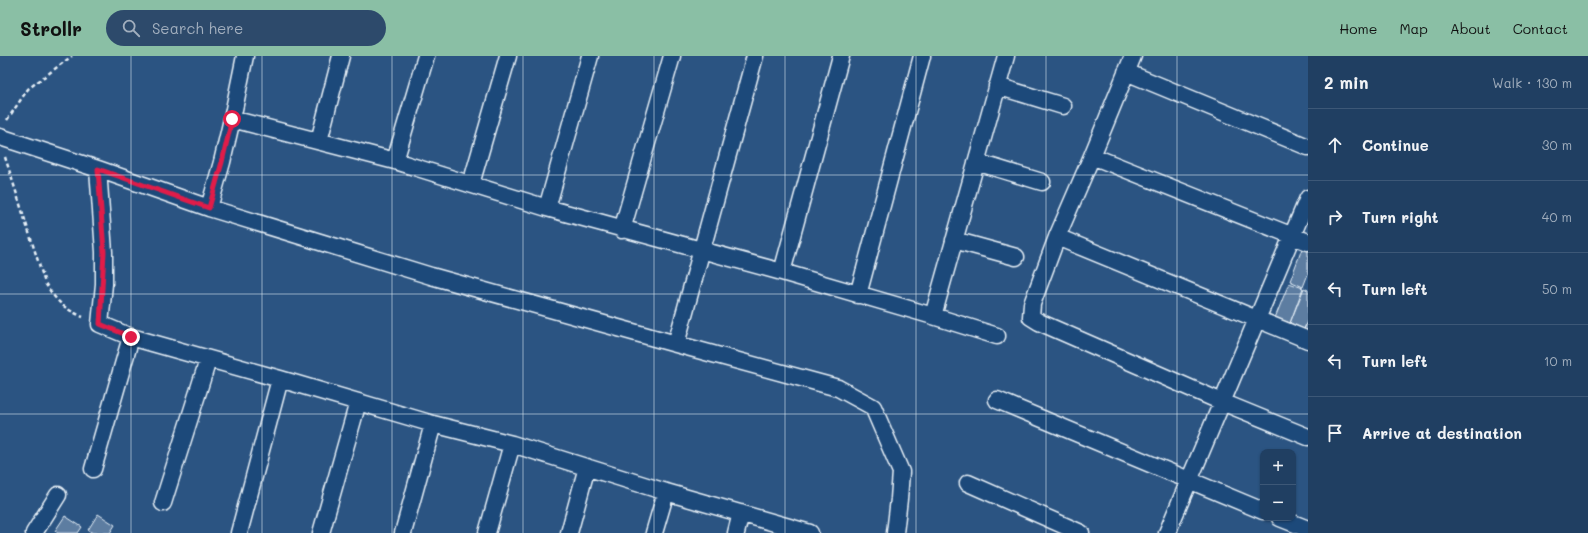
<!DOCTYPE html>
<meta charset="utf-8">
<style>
:root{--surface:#203f62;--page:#2d4a6b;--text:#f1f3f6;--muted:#a2afbe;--line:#3d5877;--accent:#8abfa5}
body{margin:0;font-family:Mali,sans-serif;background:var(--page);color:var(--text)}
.controls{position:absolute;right:12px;bottom:12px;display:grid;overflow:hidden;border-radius:8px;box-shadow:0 1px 3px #0004}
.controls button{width:36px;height:36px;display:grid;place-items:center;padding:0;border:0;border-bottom:1px solid var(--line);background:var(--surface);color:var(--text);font:20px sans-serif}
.stop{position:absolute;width:12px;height:12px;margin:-9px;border:3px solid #e11d48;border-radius:50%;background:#fff}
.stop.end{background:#e11d48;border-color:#fff;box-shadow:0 1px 4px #0008}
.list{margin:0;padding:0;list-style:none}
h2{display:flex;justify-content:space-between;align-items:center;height:52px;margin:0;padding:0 16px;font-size:17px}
h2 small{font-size:13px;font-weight:400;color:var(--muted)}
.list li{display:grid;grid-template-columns:26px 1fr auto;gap:12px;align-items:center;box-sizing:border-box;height:72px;padding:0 16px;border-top:1px solid var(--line)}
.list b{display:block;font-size:15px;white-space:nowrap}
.list em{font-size:13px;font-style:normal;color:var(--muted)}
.icon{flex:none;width:22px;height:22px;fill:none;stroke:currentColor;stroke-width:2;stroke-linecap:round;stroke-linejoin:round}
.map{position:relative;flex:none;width:1308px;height:477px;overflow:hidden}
header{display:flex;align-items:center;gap:24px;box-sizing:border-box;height:56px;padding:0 20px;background:var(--accent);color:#111}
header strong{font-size:19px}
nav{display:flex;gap:22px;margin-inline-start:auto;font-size:14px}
.search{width:280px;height:36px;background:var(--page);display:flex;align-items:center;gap:10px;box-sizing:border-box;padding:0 14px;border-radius:22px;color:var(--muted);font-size:15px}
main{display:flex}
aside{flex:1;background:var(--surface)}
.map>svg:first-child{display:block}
.building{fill:#5d7da1;stroke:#e8f1f8}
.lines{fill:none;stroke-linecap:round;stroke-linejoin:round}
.street-casing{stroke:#e8f1f8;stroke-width:19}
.path{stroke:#e8f1f8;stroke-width:2.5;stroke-dasharray:4 3;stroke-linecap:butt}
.street{stroke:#1f4a7a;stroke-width:16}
.route{stroke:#e11d48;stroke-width:5}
.grid{fill:none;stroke:#e8f1f8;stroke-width:1;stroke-opacity:0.55}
</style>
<header>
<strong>Strollr</strong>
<div class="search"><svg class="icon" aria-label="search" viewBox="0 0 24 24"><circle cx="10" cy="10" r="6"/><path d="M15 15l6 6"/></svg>Search here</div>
<nav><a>Home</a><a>Map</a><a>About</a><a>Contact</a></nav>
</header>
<main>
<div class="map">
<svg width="1308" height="477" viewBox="0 0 1308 477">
<rect width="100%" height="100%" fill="#2b5482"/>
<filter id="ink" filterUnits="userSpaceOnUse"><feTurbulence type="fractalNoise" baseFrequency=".025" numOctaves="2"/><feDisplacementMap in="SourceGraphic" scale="8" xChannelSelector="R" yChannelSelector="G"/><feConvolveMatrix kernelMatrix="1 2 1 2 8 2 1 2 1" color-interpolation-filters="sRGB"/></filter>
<g filter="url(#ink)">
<path class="building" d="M1303 190 1308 192V218L1303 231 1290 225Z
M1289 227 1303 232 1290 267 1275 262Z
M1304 232 1308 234V263L1304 273 1290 267Z
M1308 264V276L1304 274Z
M98 458 115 469 110 477H93L88 474Z
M65 460 82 471 78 477H58L55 475Z"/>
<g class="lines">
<g class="street-casing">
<path id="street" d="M1133 0 1092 100 1057 181 1032 248 1031 261 1039 266 1222 346 1308 381
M1126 16 1308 91
M997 30 1063 50
M232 63 245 0
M0 81 98 113 209 152 431 220 676 288 755 0
M319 85 341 0
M1092 100 1308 186
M395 105 426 0
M976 106 1042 126
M98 113 104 196V228L100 268 131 281 280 323 433 368 512 388 666 436 810 477
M471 128 508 0
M209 152 222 106 232 63 395 105 547 152 782 216 933 260 1006 0
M547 152 590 0
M622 174 672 0
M1057 181 1308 284
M954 184 1016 201
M782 216 841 0
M858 239 922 0
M933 260 997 280
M676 288 838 332 873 351 901 416 899 443 895 477
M997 344 1263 455
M93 413 131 281
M968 427 1081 477
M163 447 208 304
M1280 462 1308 473
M34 477 58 439
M239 477 280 323
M321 477 358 346
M403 477 433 368
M487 477 512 388
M569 477 587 411
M654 477 666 436
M736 477 741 457
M1167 477 1308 142"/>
</g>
<path class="path" d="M7 64 28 33 72 0
M5 101 45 227C57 246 63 252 83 261"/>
<use href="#street" class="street"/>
</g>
</g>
<g class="lines" filter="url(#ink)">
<path class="route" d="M131 281 100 268 104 196 98 113 209 152 222 106 232 63"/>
</g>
<path class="grid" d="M131 0V477M262 0V477M392 0V477M523 0V477M654 0V477M785 0V477M916 0V477M1046 0V477M1177 0V477M0 119H1308M0 238H1308M0 358H1308"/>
</svg>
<div class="controls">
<button>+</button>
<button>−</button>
</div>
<div class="stop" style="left:232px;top:63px"></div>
<div class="stop end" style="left:131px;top:281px"></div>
</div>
<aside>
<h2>2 min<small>Walk · 130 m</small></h2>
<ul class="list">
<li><svg class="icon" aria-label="ahead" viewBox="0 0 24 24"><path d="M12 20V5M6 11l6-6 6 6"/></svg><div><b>Continue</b></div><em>30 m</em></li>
<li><svg class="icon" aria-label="right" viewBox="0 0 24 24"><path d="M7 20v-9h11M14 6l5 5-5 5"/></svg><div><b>Turn right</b></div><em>40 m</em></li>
<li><svg class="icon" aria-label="left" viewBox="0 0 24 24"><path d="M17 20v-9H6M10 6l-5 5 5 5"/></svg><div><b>Turn left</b></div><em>50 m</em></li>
<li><svg class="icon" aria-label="left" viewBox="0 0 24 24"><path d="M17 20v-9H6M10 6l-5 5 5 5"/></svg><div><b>Turn left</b></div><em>10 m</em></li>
<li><svg class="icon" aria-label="arrive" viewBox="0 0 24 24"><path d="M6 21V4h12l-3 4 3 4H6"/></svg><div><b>Arrive at destination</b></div></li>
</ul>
</aside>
</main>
